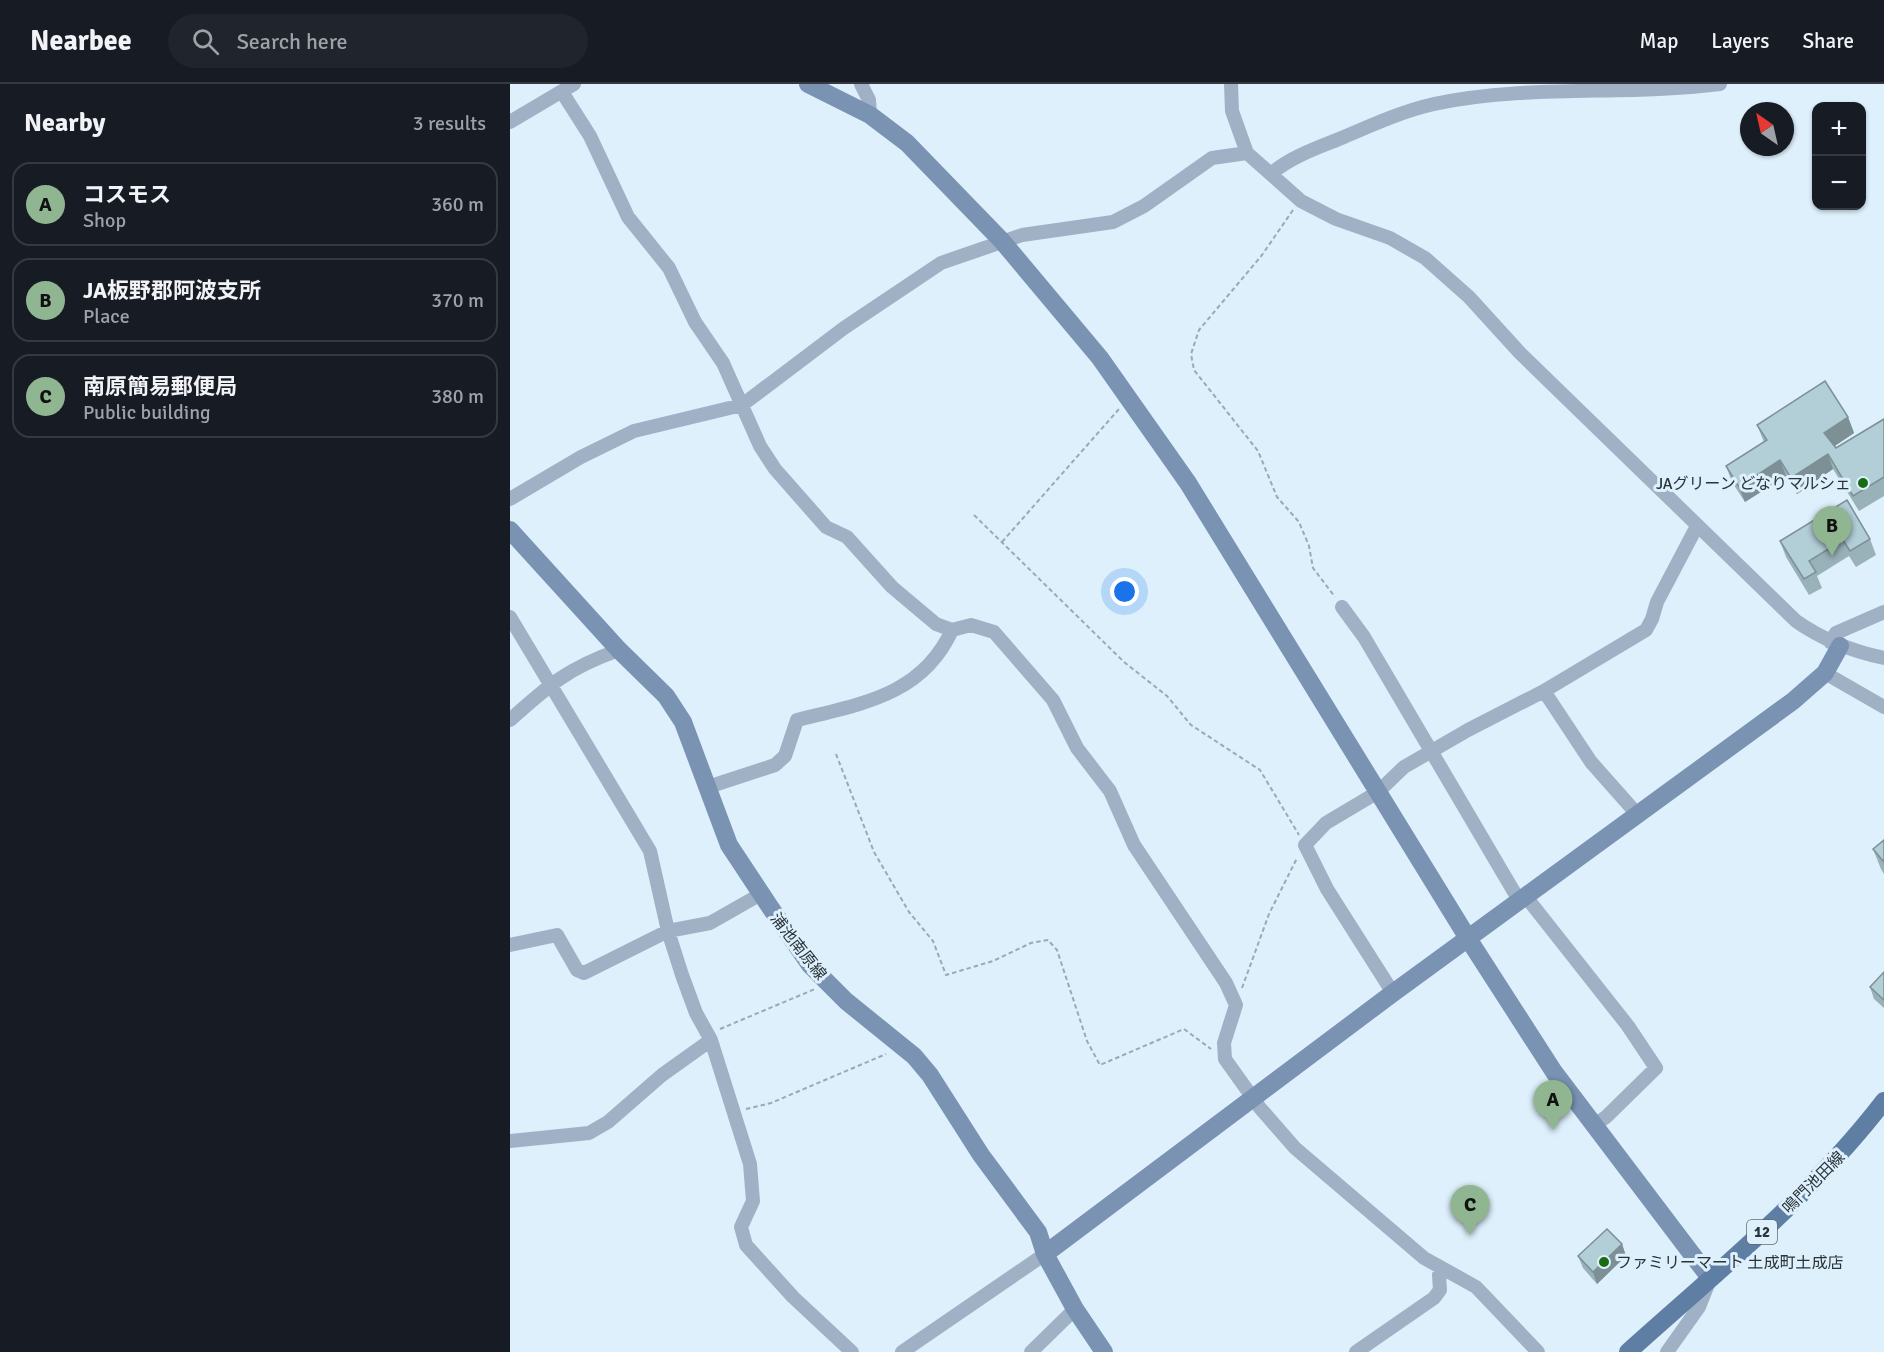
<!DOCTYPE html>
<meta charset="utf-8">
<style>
:root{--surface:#171b24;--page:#20242c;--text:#f1f3f6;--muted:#9ea1a6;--line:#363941;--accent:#8fb690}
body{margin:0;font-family:Signika,"Noto Sans JP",sans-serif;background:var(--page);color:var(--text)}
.controls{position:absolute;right:18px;top:18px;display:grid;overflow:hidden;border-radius:12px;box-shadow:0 2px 4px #0004}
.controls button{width:54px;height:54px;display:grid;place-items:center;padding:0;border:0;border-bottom:2px solid var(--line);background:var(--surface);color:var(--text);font:30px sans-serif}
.compass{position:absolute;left:1230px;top:18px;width:54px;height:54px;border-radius:50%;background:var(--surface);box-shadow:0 2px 4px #0004;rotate:326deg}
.you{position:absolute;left:615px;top:508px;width:21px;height:21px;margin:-15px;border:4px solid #fff;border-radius:50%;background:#1a73e8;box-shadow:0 0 0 9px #1a73e833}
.badge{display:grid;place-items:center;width:39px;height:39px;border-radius:50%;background:var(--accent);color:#111;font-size:20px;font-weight:700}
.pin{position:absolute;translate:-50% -50px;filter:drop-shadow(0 2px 3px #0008)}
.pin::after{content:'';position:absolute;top:32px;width:21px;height:18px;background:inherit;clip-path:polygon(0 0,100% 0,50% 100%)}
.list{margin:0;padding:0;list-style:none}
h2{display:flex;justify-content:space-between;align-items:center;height:78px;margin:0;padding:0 24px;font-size:26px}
h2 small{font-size:20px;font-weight:400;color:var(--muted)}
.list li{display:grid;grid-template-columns:39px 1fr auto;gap:18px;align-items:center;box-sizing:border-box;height:84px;margin:0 12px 12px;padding:0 12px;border:2px solid var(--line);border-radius:18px}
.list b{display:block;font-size:22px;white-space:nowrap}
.list p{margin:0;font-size:20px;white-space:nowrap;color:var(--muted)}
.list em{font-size:20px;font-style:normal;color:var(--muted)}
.icon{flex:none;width:33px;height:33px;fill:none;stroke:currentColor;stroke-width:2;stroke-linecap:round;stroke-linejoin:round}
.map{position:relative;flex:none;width:1374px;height:1268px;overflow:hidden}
header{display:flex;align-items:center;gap:36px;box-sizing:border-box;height:84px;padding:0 30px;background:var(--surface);border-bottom:2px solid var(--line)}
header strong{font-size:28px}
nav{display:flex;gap:33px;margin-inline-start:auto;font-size:21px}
.search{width:420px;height:54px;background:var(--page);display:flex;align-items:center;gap:15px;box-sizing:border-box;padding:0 21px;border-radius:33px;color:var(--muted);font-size:22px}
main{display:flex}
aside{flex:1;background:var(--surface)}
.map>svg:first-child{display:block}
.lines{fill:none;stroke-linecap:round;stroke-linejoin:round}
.path{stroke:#9aaab3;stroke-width:2;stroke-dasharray:4.5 3;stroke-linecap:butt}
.street{stroke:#a0b1c6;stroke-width:14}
.secondary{stroke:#7a93b3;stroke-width:18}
.primary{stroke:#5f7ea4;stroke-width:18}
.wall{fill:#99b1b9}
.shaded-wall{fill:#7d9096}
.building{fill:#b2ced7;stroke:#7d9096;stroke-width:1.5}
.poi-dot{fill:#186c14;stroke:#ddf0fc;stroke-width:2}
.labels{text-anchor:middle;stroke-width:6;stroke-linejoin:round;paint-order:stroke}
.shield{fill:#ddf0fc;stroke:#606c73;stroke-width:1.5}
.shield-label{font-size:15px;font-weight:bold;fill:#2a3338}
.poi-label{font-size:16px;fill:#2a3338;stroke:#ddf0fc;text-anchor:end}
.street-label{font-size:16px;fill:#2a3338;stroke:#ddf0fc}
</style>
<header>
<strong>Nearbee</strong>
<div class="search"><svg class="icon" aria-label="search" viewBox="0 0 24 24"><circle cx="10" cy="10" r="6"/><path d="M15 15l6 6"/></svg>Search here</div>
<nav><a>Map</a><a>Layers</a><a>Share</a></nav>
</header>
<main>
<aside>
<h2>Nearby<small>3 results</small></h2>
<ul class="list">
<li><span class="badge">A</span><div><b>コスモス</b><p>Shop</p></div><em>360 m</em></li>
<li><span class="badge">B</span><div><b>JA板野郡阿波支所</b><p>Place</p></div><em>370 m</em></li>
<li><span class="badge">C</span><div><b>南原簡易郵便局</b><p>Public building</p></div><em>380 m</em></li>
</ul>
</aside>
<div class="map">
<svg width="1374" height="1268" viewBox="0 0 1374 1268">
<rect width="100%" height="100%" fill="#ddf0fc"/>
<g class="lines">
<path class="path" d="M783 126 752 171 689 246 681 270 684 286 748 367 767 413 789 438 799 462 803 484 825 513
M464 431 614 578 657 612 681 641 750 686 789 751
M492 458 609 325
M326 670 364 768 399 828 423 857 436 891 483 877 521 859 538 856 547 866 577 957 590 981 674 945 701 965
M732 904 759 830 787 774
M210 945 305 905
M236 1025 261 1019 376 970"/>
<path class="street" d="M351 0 359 16 360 31
M721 0 722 27 737 69 791 117 826 135 880 154 915 174 959 213 1010 269 1286 537C1313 556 1341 567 1374 574
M52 8 80 52 118 133 159 184 185 238 213 279 250 362 265 385 316 443 337 453 382 503 426 540 442 546 461 541 484 548 543 616 567 664 600 707 624 761 716 899 726 921 714 959 715 975 750 1024 785 1064 914 1174 966 1203 1028 1268
M0 38 64 0
M762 89C782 72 810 63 834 53 864 40 893 27 924 20 1017 0 1116 12 1210 0
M0 415 71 373 124 347 232 321 334 244 431 179 512 151 603 138 634 122 702 74 737 69
M832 523 854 553 1010 818
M0 533 140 767 158 847 172 891 186 929 201 956 240 1080 243 1117 231 1143 236 1161 283 1213 342 1268
M1320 558 1326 549 1374 528
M1315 589 1374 623
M1034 607 1081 678 1127 730
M0 636C39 601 58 584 109 566
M198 703 265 681 275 672 287 636C350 620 412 612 442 546
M1017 814 1118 942 1146 984 1096 1033 1083 1042
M0 861 47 851 67 886 74 889 158 847 200 839 251 810
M883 909 817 805 795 761 816 739 868 708 894 683 958 646 1034 607 1136 546 1142 535 1147 518 1187 442
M0 1057 79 1049 98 1038 152 991 201 956
M392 1268 535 1170
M521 1268 565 1225
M846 1268 924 1214 930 1206 929 1191 932 1184
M1157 1268 1189 1223 1199 1198"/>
<path class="secondary" d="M298 0 360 31 397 59 492 157 590 274 678 399 959 856 1044 988 1200 1194
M0 446 109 566 156 612 173 638 219 761 260 823 300 881 336 917 404 972 420 991 471 1071 528 1148 535 1170 565 1225 594 1268
M535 1170 883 909 1283 617 1315 589 1330 562"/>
<path class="primary" d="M1118 1268C1207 1188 1301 1112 1374 1017"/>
</g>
<path class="wall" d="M1338 333 1344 349 1325 362 1326 364 1374 335V412L1349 427 1323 385 1287 410 1276 392 1235 418 1222 398 1216 382 1254 358 1247 341Z
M1360 455 1366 471 1346 483 1339 472 1307 492 1312 504 1299 511 1276 473 1270 457Z
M1374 756V790L1371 785 1363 765Z
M1374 888V924L1364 915 1360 903Z
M1112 1160 1116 1172 1087 1200 1073 1184 1068 1172Z"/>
<path class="shaded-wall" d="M1338 333 1344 349 1320 365 1314 349Z
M1318 370 1323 385 1287 410 1281 394Z
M1270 376 1276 392 1235 418 1229 403Z
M1112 1160 1116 1172 1087 1200 1083 1188Z"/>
<path class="building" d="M1315 297 1338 333 1314 349 1326 364 1374 335V393L1343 412 1318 370 1281 394 1270 376 1229 403 1216 382 1257 356 1247 341Z
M1337 416 1360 455 1340 467 1333 456 1299 477 1306 488 1294 495 1270 457Z
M1374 756V778L1363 765Z
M1374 888V916L1360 903Z
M1097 1145 1112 1160 1083 1188 1068 1172Z"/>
<g class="poi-dot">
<circle cx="1353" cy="399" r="6"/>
<circle cx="1094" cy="1178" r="6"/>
</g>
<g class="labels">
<rect class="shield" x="1237" y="1136" width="30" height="24" rx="4.5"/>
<g class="shield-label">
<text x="1252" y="1153">12</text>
</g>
<g class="poi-label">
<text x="1341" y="405">JAグリーン どなりマルシェ</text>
<text x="1106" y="1184" text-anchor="start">ファミリーマート 土成町土成店</text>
</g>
<g class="street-label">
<text transform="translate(289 862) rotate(52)" y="6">浦池南原線</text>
<text transform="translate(1303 1098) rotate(-45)" y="6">鳴門池田線</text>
</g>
</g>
</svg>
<div class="controls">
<button>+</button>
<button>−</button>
</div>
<svg class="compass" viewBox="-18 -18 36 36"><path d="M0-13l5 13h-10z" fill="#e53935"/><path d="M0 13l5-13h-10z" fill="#9ea1a6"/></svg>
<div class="you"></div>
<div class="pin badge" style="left:1043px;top:1046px">A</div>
<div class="pin badge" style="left:1322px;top:472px">B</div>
<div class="pin badge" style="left:960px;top:1151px">C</div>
</div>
</main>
